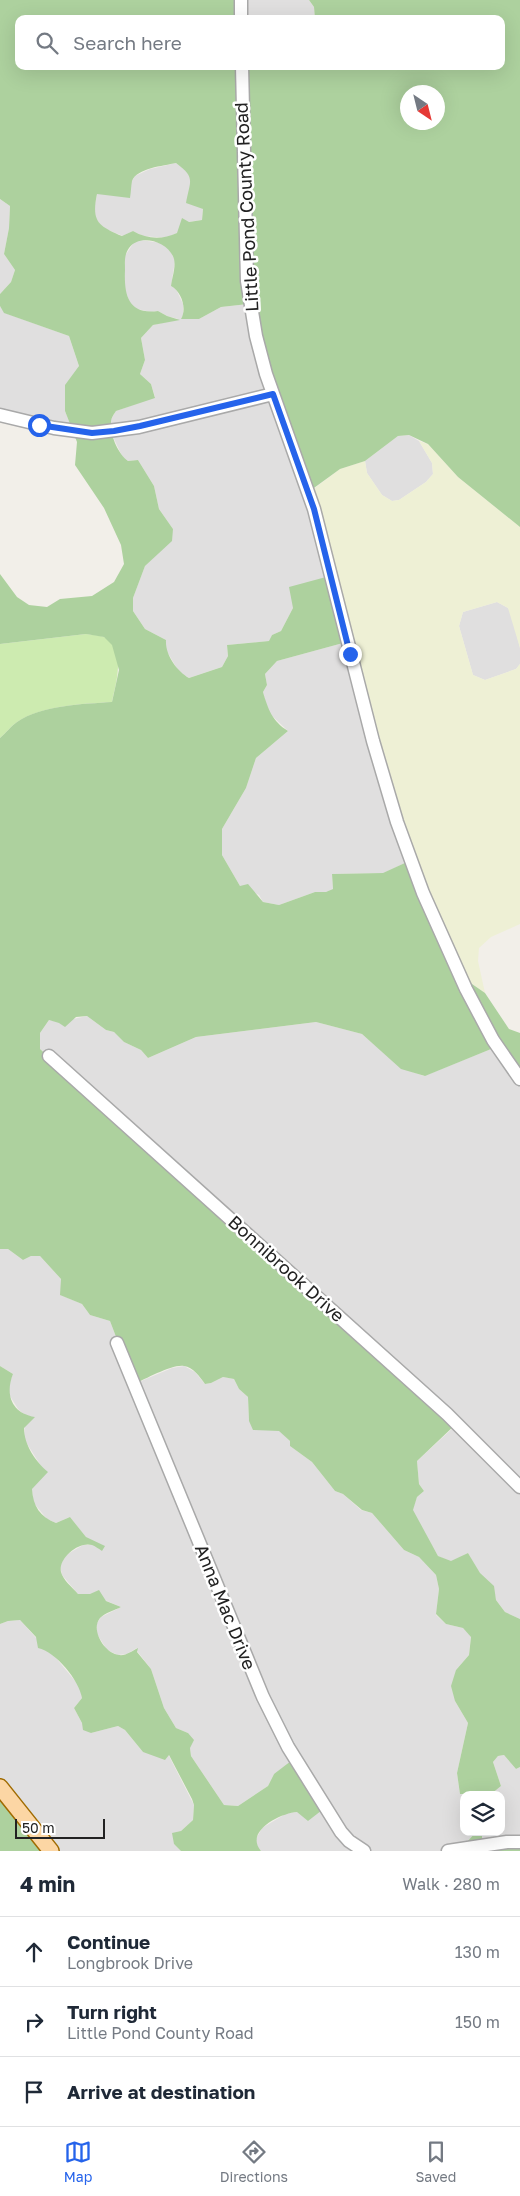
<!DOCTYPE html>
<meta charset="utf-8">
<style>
:root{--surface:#fff;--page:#f2f2f3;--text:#1f2937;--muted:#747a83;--line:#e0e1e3;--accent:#2563eb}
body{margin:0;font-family:"Golos Text",sans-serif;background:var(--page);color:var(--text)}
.controls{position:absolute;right:15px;bottom:15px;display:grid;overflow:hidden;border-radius:10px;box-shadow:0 5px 20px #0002}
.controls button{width:45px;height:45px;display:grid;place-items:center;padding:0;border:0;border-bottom:1px solid var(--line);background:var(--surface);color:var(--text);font:25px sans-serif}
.compass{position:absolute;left:400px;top:85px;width:45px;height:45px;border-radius:50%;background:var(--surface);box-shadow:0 5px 20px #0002;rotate:145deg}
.scale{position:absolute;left:15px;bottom:12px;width:90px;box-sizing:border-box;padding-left:5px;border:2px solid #222;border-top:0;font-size:14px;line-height:18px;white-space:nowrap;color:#222;-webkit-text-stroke:4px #fff;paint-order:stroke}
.stop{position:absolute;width:15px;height:15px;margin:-11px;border:4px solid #2563eb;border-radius:50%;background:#fff}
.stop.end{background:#2563eb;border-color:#fff;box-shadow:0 1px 5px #0008}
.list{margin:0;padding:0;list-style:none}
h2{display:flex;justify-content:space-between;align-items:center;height:65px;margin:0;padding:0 20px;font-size:21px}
h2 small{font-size:16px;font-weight:400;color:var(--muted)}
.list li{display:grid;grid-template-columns:32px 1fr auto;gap:15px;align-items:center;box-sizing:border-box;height:70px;padding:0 20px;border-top:1px solid var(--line)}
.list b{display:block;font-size:19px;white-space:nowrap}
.list p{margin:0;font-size:16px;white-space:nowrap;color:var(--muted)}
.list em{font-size:16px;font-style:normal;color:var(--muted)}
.icon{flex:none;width:28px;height:28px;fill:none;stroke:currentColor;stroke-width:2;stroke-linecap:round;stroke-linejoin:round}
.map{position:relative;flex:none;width:520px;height:1851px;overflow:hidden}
.search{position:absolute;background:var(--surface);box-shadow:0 5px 20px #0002;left:15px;right:15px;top:15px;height:55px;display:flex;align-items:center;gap:12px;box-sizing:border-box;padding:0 18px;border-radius:10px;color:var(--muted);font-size:19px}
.sheet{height:275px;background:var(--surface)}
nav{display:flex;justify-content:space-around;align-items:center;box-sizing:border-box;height:70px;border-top:1px solid var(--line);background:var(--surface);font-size:14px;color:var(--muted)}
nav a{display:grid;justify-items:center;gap:2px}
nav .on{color:var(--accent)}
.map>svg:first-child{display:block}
.residential{fill:#e0dfdf}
.farmland{fill:#eef0d5}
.grass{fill:#cdebb0}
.forest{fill:#add19e;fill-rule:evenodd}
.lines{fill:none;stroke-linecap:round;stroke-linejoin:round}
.minor-casing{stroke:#a9a9a9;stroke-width:15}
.major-casing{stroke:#a06b00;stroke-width:18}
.minor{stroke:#fff;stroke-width:12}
.major{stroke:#fcd6a4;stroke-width:15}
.route{stroke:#2563eb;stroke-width:6}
.labels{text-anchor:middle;stroke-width:5;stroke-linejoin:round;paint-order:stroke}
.street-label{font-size:18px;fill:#222;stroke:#fff}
</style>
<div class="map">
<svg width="520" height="1851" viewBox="0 0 520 1851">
<rect width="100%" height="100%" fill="#f2efe9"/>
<path class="residential" d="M240 0H309L314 7 315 19H240Z
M176 163 188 172 200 206 203 209 202 220 188 222 177 233 166 238 143 236 133 231 123 236 103 228 96 219 94 209 97 194 132 181 135 176 150 169Z
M0 199 10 206 9 228 4 254 15 270 11 282 0 294Z
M140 240 162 243 169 247 175 261 171 286 176 289 183 304V315L181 319H199L221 307 248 304 289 441 326 577 293 608 281 631 272 635 270 641 227 645 228 656 222 667 189 678 179 672 165 648 166 640 145 629 133 611V598L145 566 154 557 173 529 159 509 154 486 138 460 128 461 122 456 114 439 110 421 116 411 155 397 151 384 140 374 145 360 141 338 153 325 178 319 167 316 158 311 151 312 137 309 129 303 124 287 125 256 134 242Z
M0 306 5 313 69 336 79 366 65 411 74 434 0 414Z
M409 435 419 441 432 463 433 474 426 482 399 500 392 501 382 495 367 473 365 461 398 436Z
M497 602 508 608 512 615 520 648V664L516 669 485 680 473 675 459 626 463 612Z
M343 643 407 862 384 873 332 874 333 889 326 893 315 892 279 905 263 902 259 895 240 886 222 855V829L246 788 256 758 288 731 268 712 263 692 267 685 265 674 277 661Z
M87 1016 106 1030 114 1032 124 1042 141 1050 148 1058 196 1037 316 1022 362 1034 401 1068 424 1076 496 1047 520 1078V1619L505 1612 496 1600 493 1586 480 1574 468 1553 451 1562 438 1556 412 1511 417 1497 424 1491 419 1484 417 1461 456 1425 116 1112 40 1049V1033L49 1020 59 1022Z
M0 1249H8L23 1260 31 1256H40L61 1279V1295L82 1304 90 1315 110 1321 134 1384 172 1368 184 1366 195 1372 205 1384 211 1383 223 1377 234 1379 239 1389 248 1397 249 1421 279 1430 290 1441V1446L312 1462 335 1491 343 1494 361 1510 372 1513 404 1550 419 1557 436 1575 439 1589 436 1615 446 1624 463 1628 471 1636 469 1655 456 1670 455 1701 468 1723 457 1773 460 1794 464 1795V1832H476L466 1843 471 1851H261L257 1847 256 1839 262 1828 287 1813 297 1812 274 1774 268 1786 238 1806 224 1805 191 1756 188 1733 176 1728 164 1708 151 1669 137 1651V1648L127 1654 118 1655 107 1650 97 1634V1623L101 1617 121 1607 90 1594H78L62 1575 60 1566 66 1555 83 1545H92L70 1517 56 1523 47 1519 33 1502 32 1489 41 1466 24 1439 25 1415 18 1409 10 1396 8 1386 13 1374 0 1366Z
M20 1620 47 1650 52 1653 80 1687 82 1698 74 1708 82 1723 91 1733 118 1726 125 1730 143 1752 168 1754 194 1805 193 1820 181 1831 174 1844 181 1851H49L0 1787V1624L8 1621Z
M504 1755 516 1769 520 1767V1838L482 1840V1832H501V1795H490L501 1786 493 1762 498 1756Z"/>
<path class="farmland" d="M419 441 428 444 458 477 520 527V648L508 608 497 602 463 612 459 626 473 675 485 680 516 669 520 664V924L491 937 479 948 478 961 485 993 463 977 409 864 307 494 340 469 365 461 367 473 382 495 392 501 399 500 426 482 433 474 432 463Z"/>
<path class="grass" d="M86 634C92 635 101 635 106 638 126 653 116 682 112 702 83 704 43 705 17 722 11 726 6 733 0 738V644Z"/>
<path class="forest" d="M0 0H240V19H19V66H501V19H315L314 7 309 0H520V527L458 477 428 444 409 435 398 436 365 461 340 469 307 493 248 304 221 307 199 319H181C187 309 182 292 171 286 172 278 176 267 174 259 169 241 139 233 129 248 124 255 125 262 125 270 124 295 128 315 158 311L167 316 180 320 153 325 141 338 145 360 140 374 151 384 155 398 116 411C114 414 111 418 111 422 110 435 118 454 128 461L138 460 154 486 159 509 173 529 172 541 145 566 133 598V611L145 629 166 640C165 655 177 671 189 678L222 667 228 656 227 645 269 641 272 635 281 631 293 608 289 587 326 577 343 643 277 661 265 674 267 685 263 692C268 709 272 721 288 731L256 758 246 788 222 829V855L240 886 248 884 263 902 279 905 315 892H326L333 889 332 874 383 873 407 862 462 977 485 993 509 1029 520 1033V1078L496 1047 425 1076 401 1069 362 1034 316 1022 196 1037 148 1058 141 1050 124 1042 114 1032 106 1030 87 1016 76 1017 65 1027 59 1023 49 1020 40 1033V1049L456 1424 417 1461 419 1484 424 1491 417 1497 413 1510 438 1556 451 1561 468 1553 480 1573 494 1586 496 1600 505 1612 520 1619V1767L516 1769 504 1755 498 1756 493 1762 501 1786 490 1795 460 1794 457 1773 468 1723 455 1701 451 1686 456 1670 469 1655 471 1637 463 1628 446 1624 436 1614 439 1589 436 1575 419 1557 404 1550 372 1513 362 1510 343 1494 335 1491 312 1462 290 1446V1441L279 1431 253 1430 249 1421 248 1397 239 1389 234 1379 223 1377 211 1383 205 1384C200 1377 193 1367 184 1366 172 1364 146 1379 134 1384L110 1321 90 1315 82 1304 60 1295 61 1279 40 1256H31L23 1260 8 1249H0V738C6 733 11 726 17 722 42 705 83 704 112 702L119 670 112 645 104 637 86 634 0 644V574L17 597 29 605 47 607 60 599 92 596 114 582 124 564 121 545 104 508 75 465 77 442 65 411V385L79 366 69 336 4 313 0 306V294L11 282 15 270 4 254 9 228 10 206 0 199ZM408 92H438V122H408ZM176 163C196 178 190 180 186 203L203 209 202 220 189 222 182 218 177 233C162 240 147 239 133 231L122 236C99 226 91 222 97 194L130 198C131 192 131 186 132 181 137 168 163 166 176 163Z
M0 1366 13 1374C5 1394 11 1413 35 1417L24 1428C24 1445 36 1462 48 1472L32 1489C33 1506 40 1517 56 1523L70 1517 86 1537 105 1546 102 1551C99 1549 95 1546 92 1545 79 1541 58 1558 61 1572 63 1580 72 1587 78 1594H90L99 1590 106 1601 121 1607C115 1610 105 1613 100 1618 90 1630 105 1654 119 1655 126 1656 132 1651 138 1648L137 1652 151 1669 164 1708 176 1728 188 1733 194 1740 190 1748 191 1756 224 1805 238 1806 268 1786 274 1774 291 1761 326 1807 308 1821 297 1812C281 1813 244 1831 261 1851H181L174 1844 172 1833 181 1831 193 1820 194 1805 192 1799 169 1755 165 1760 143 1752 125 1730 118 1726 91 1733 83 1730 82 1723 74 1708 82 1698C79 1680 56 1652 38 1648L36 1637 20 1620 8 1621 0 1624Z
M0 1787 49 1851H0Z
M476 1832H482V1840L520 1838V1851H471L466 1843Z"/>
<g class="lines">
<g class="minor-casing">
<path id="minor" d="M241 19V0
M242 66 247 281 256 336 266 374 314 509 373 741 397 822 423 893 466 989 493 1040 520 1079
M0 415 54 428 92 433 139 427 273 394
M49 1056 447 1414 520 1487
M117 1343 263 1697 288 1747 341 1832 349 1841 364 1851
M448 1851 507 1842H520"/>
</g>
<g class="major-casing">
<path id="major" d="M0 1787 51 1851"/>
</g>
<use href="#minor" class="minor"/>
<use href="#major" class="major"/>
</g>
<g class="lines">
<path class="route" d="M39 425 92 433 114 431 140 426 273 394 314 509 350 654"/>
</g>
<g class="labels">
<g class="street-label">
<text transform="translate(247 207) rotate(-93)" y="6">Little Pond County Road</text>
<text transform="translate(286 1269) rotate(42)" y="6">Bonnibrook Drive</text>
<text transform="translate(225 1607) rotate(68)" y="6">Anna Mac Drive</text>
</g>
</g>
</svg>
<div class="controls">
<button><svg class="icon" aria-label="layers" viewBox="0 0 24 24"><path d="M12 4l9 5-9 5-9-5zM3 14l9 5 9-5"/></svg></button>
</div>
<svg class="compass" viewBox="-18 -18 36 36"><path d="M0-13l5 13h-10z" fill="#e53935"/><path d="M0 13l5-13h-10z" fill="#747a83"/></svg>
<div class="scale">50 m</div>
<div class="stop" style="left:39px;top:425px"></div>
<div class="stop end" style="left:350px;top:654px"></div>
<div class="search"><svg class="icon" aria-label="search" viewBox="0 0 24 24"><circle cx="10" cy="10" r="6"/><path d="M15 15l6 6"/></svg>Search here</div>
</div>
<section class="sheet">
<h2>4 min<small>Walk · 280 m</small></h2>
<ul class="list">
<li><svg class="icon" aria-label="ahead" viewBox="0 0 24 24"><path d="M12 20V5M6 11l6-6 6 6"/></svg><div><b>Continue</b><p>Longbrook Drive</p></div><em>130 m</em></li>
<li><svg class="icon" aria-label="right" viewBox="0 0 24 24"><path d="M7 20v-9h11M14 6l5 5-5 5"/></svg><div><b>Turn right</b><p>Little Pond County Road</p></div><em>150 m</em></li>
<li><svg class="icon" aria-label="arrive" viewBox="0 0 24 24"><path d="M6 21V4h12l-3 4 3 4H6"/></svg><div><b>Arrive at destination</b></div></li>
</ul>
</section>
<nav>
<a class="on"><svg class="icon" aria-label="map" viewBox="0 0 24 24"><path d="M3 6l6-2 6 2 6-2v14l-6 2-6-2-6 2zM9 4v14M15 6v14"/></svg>Map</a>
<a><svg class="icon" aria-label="directions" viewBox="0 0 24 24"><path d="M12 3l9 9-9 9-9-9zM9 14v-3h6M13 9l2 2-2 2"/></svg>Directions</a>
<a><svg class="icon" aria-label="saved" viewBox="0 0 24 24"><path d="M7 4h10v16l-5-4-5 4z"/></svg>Saved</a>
</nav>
